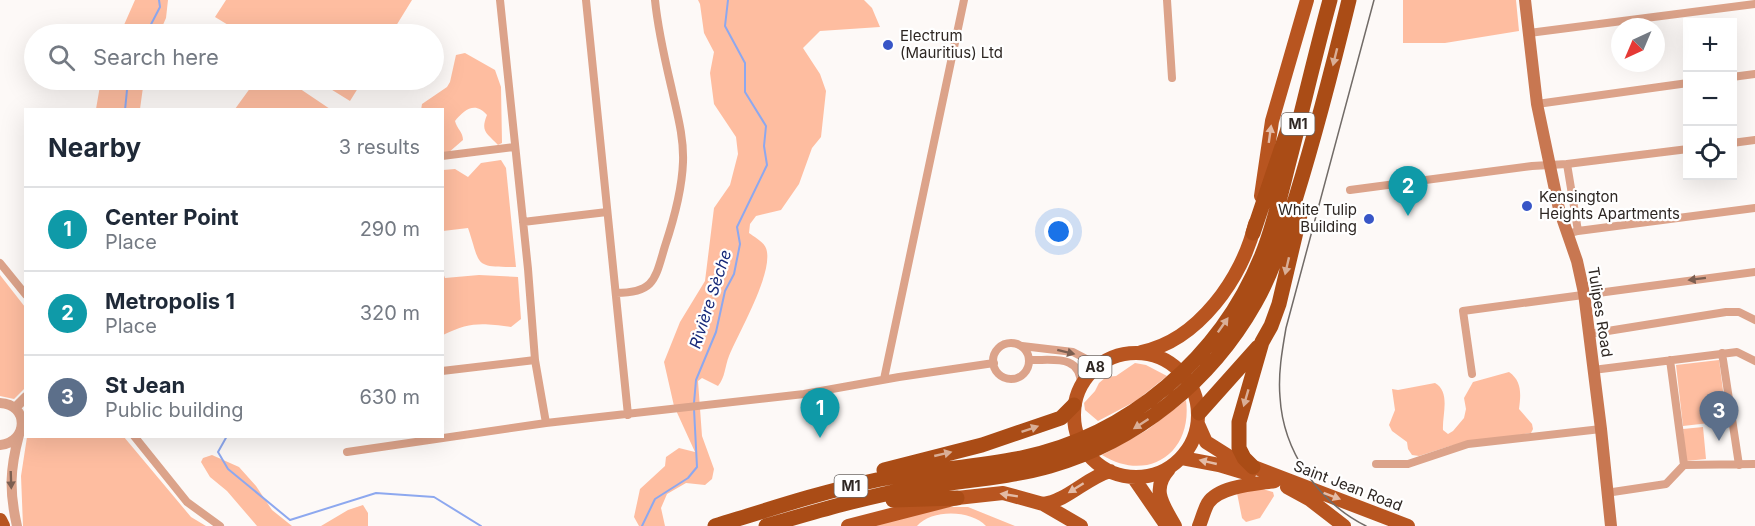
<!DOCTYPE html>
<meta charset="utf-8">
<style>
:root{--surface:#fff;--page:#f2f2f3;--text:#1f2937;--muted:#747a83;--line:#e0e1e3;--accent:#111827}
body{margin:0;font-family:Inter,sans-serif;background:var(--page);color:var(--text)}
.controls{position:absolute;right:18px;top:18px;display:grid;overflow:hidden;border-radius:0px;box-shadow:0 6px 24px #0002}
.controls button{width:54px;height:54px;display:grid;place-items:center;padding:0;border:0;border-bottom:2px solid var(--line);background:var(--surface);color:var(--text);font:30px sans-serif}
.compass{position:absolute;left:1611px;top:18px;width:54px;height:54px;border-radius:50%;background:var(--surface);box-shadow:0 6px 24px #0002;rotate:224deg}
.you{position:absolute;left:1059px;top:232px;width:21px;height:21px;margin:-15px;border:4px solid #fff;border-radius:50%;background:#1a73e8;box-shadow:0 0 0 9px #1a73e833}
.badge{display:grid;place-items:center;width:39px;height:39px;border-radius:50%;background:var(--accent);color:#fff;font-size:20px;font-weight:700}
.pin{position:absolute;translate:-50% -50px;filter:drop-shadow(0 2px 3px #0008)}
.pin::after{content:'';position:absolute;top:32px;width:21px;height:18px;background:inherit;clip-path:polygon(0 0,100% 0,50% 100%)}
.list{margin:0;padding:0;list-style:none}
h2{display:flex;justify-content:space-between;align-items:center;height:78px;margin:0;padding:0 24px;font-size:26px}
h2 small{font-size:20px;font-weight:400;color:var(--muted)}
.list li{display:grid;grid-template-columns:39px 1fr auto;gap:18px;align-items:center;box-sizing:border-box;height:84px;padding:0 24px;border-top:2px solid var(--line)}
.list b{display:block;font-size:22px;white-space:nowrap}
.list p{margin:0;font-size:20px;white-space:nowrap;color:var(--muted)}
.list em{font-size:20px;font-style:normal;color:var(--muted)}
.icon{flex:none;width:33px;height:33px;fill:none;stroke:currentColor;stroke-width:2;stroke-linecap:round;stroke-linejoin:round}
.map{position:relative;flex:none;width:1755px;height:526px;overflow:hidden}
.search{position:absolute;background:var(--surface);box-shadow:0 6px 24px #0002;left:24px;top:24px;width:420px;height:66px;display:flex;align-items:center;gap:15px;box-sizing:border-box;padding:0 21px;border-radius:33px;color:var(--muted);font-size:22px}
.panel{position:absolute;background:var(--surface);box-shadow:0 6px 24px #0002;left:24px;top:108px;width:420px;height:330px;border-radius:0px}
.map>svg:first-child{display:block}
.green{fill:#febda0}
.lines{fill:none;stroke-linecap:round;stroke-linejoin:round}
.stream{stroke:#8da8ef;stroke-width:2}
.minor{stroke:#dca38a;stroke-width:8}
.tertiary{stroke:#dca38a;stroke-width:10}
.secondary{stroke:#c87751;stroke-width:12}
.primary{stroke:#b85520;stroke-width:14}
.trunk{stroke:#aa4c16;stroke-width:15}
.tram{stroke:#716b67;stroke-width:1.5}
.oneway{fill:#d9ae96}
.oneway2{fill:#e3bba6}
.oneway3{fill:#7c5f51}
.poi-dot{fill:#3856c7;stroke:#fff;stroke-width:2}
.labels{text-anchor:middle;stroke-width:4.5;stroke-linejoin:round;paint-order:stroke}
.shield{fill:#fff;stroke:#6d6865;stroke-width:1.5}
.shield-label{font-size:14px;font-weight:bold;fill:#2e2723}
.poi-label{font-size:15px;fill:#2e2723;stroke:#fff;text-anchor:start}
.street-label{font-size:15px;fill:#2e2723;stroke:#fff}
.water-label{font-size:16px;font-style:italic;fill:#172979;stroke:#fff}
</style>
<div class="map">
<svg width="1755" height="526" viewBox="0 0 1755 526">
<rect width="100%" height="100%" fill="#fdf9f7"/>
<path class="green" d="M135 0H168L166 18 159 34H120Z
M226 0H412L391 34H243L215 17Z
M698 0H864L872 8 880 27 820 31 803 48 820 74 826 91 821 137 812 148 799 184 781 210 756 216 750 224 749 233C756 238 766 243 767 252 771 277 739 332 729 356 725 366 725 378 718 386L702 378 698 381 702 436 714 469 712 479 705 485 686 483 667 494 661 508 665 526H639L634 517 640 489 665 466 666 457 679 448 695 452 674 406 664 362 680 322 705 281 714 208 730 185 738 154 736 137 714 104 710 73 714 52 704 33 700 4Z
M1403 0H1516L1519 31 1445 43H1403Z
M465 53 495 70 501 87 502 143 498 145C487 133 480 132 487 115 475 101 464 110 455 121 457 129 463 132 463 140L448 153 443 154 442 110H421L422 104 447 87 450 82 456 55Z
M101 80H144L140 109H96Z
M256 80H287L330 109H235Z
M316 80H363L350 101Z
M501 160 506 168 516 267C473 267 481 266 468 228L443 231V170L455 169 468 177 481 163Z
M443 273 445 278 479 275 518 277 521 319 511 327C481 323 470 322 443 335Z
M0 275 25 307V388L14 399 0 396Z
M1719 360 1727 421 1683 426 1676 365Z
M1135 363 1146 365 1167 376 1136 401 1098 421 1085 410 1084 403 1095 391 1099 383 1106 377 1116 376Z
M1509 372C1522 381 1521 394 1519 409L1532 424 1533 429 1531 433 1450 446 1419 456 1412 455 1408 449 1407 442 1392 431 1389 425 1395 410 1392 389 1398 390 1435 383C1451 392 1442 415 1443 430L1448 434 1453 431 1464 418 1466 409 1464 398 1473 382Z
M1186 400C1193 454 1147 483 1102 455L1147 430Z
M1703 427 1706 459 1686 461 1683 429Z
M124 437 191 517 206 526H23L21 476 27 437Z
M212 455 239 467 256 486 272 510 292 526H257L227 491 210 477 201 462 203 458Z
M1259 488 1273 492 1274 496 1260 518 1246 522 1242 518 1237 493Z
M363 505 368 513V526H321L348 510Z
M948 507H968L1015 526H986C971 510 932 509 917 526H868Z"/>
<g class="lines">
<path class="stream" d="M146 34 160 7 159 0
M125 110 128 80
M694 403 696 380 716 332 725 291 734 274 740 244 737 227 767 165 764 146 766 126 745 92V63L725 26 728 0
M227 436 218 452 228 469 290 520 376 493 434 497 481 526
M642 526 655 499 688 478 697 467 694 409"/>
<path class="minor" d="M500 0 528 269 535 360 546 423
M586 0 628 415
M1167 0 1172 78
M1529 33 1755 4
M1732 77 1755 74
M1537 104 1688 83
M1732 143 1755 140
M442 156 514 147
M1567 164 1578 231
M1350 190 1532 166 1567 164 1688 149
M523 222 607 212
M1567 234 1578 231 1755 208
M0 263 26 295
M616 293C655 293 655 279 665 246 674 219 682 191 683 162 684 137 677 113 672 90 665 60 658 31 655 0
M1589 334 1726 312H1739L1755 320
M993 361a18 18 0 1 1 36 0a18 18 0 1 1-36 0Z
M1022 346 1073 352 1092 362 1109 358
M1722 353 1739 465
M1029 360C1051 361 1081 353 1081 385
M1670 360 1684 465
M1593 370 1737 352 1755 361
M442 371 535 360
M1472 374 1463 311 1755 272
M884 379 964 0
M134 436 187 502 220 526
M347 452 546 423 804 394 899 377 994 363
M1376 464H1408L1468 444 1601 429
M1606 493 1666 484 1684 465 1755 464"/>
<path class="tertiary" d="M0 403C29 404 29 442 0 445
M15 408 26 397
M17 526C9 491 10 469 19 435"/>
<path class="secondary" d="M1525 0 1537 104 1559 209 1577 261 1584 293 1601 429 1611 526"/>
<path class="primary" d="M1261 196 1272 121 1307 0
M1141 352C1198 341 1243 277 1255 224
M1074 415a62 62 0 1 1 124 0a62 62 0 1 1-124 0Z
M1198 424 1206 442 1233 459 1408 526
M1182 458 1219 465 1249 474
M1169 469C1150 490 1164 506 1175 526
M1133 477 1164 522
M1287 487 1309 499 1344 526
M1043 504C1067 501 1086 478 1110 471
M0 520 3 526
M848 526 957 498 1003 493 1043 504 1081 526
M1199 526C1202 519 1204 510 1208 503 1219 486 1256 484 1275 481"/>
<path class="trunk" d="M1253 233 1288 129
M1199 413 1258 347
M1253 467 1244 458 1239 448V422L1262 342 1271 326 1279 304 1300 215
M884 470 982 445 1061 418 1074 405
M893 500 957 498
M715 526C770 509 825 491 881 479 927 470 975 467 1021 458 1129 436 1221 357 1262 255 1275 223 1282 188 1291 154 1304 103 1316 51 1330 0
M766 526C817 511 868 496 920 487 964 480 1008 478 1050 466 1137 441 1211 381 1255 303 1274 270 1284 234 1296 197 1316 132 1333 66 1349 0"/>
<path class="tram" d="M1366 526C1318 502 1283 451 1280 397 1278 374 1282 351 1286 328L1374 0"/>
</g>
<defs><path id="oneway-solid" d="M-6-.8H1V-3.2L6.5 0L1 3.2V.8H-6Z" transform="scale(1.5)"/></defs>
<g class="oneway">
<use href="#oneway-solid" transform="translate(1335 57) rotate(104)"/>
<use href="#oneway-solid" transform="translate(1287 266) rotate(103)"/>
<use href="#oneway-solid" transform="translate(1223 325) rotate(-55)"/>
<use href="#oneway-solid" transform="translate(1246 398) rotate(106)"/>
<use href="#oneway-solid" transform="translate(1141 424) rotate(147)"/>
<use href="#oneway-solid" transform="translate(1030 429) rotate(-19)"/>
<use href="#oneway-solid" transform="translate(943 454) rotate(-13)"/>
</g>
<g class="oneway2">
<use href="#oneway-solid" transform="translate(1270 134) rotate(-82)"/>
<use href="#oneway-solid" transform="translate(1208 462) rotate(-167)"/>
<use href="#oneway-solid" transform="translate(1076 488) rotate(148)"/>
<use href="#oneway-solid" transform="translate(1009 495) rotate(-171)"/>
<use href="#oneway-solid" transform="translate(1332 496) rotate(21)"/>
</g>
<g class="oneway3">
<use href="#oneway-solid" transform="translate(1697 279) rotate(173)"/>
<use href="#oneway-solid" transform="translate(1066 352) rotate(14)"/>
<use href="#oneway-solid" transform="translate(11 480) rotate(88)"/>
</g>
<g class="poi-dot">
<circle cx="888" cy="45" r="6"/>
<circle cx="1527" cy="206" r="6"/>
<circle cx="1369" cy="219" r="6"/>
</g>
<g class="labels">
<g class="shield">
<rect x="1281.5" y="113" width="33" height="22" rx="4.5"/>
<rect x="1078.5" y="356" width="33" height="22" rx="4.5"/>
<rect x="834.5" y="475" width="33" height="22" rx="4.5"/>
</g>
<g class="shield-label">
<text x="1298" y="129">M1</text>
<text x="1095" y="372">A8</text>
<text x="851" y="491">M1</text>
</g>
<g class="poi-label">
<text x="900" y="41">Electrum<tspan x="900" dy="17">(Mauritius) Ltd</tspan></text>
<text x="1539" y="202">Kensington<tspan x="1539" dy="17">Heights Apartments</tspan></text>
<text x="1357" y="215" text-anchor="end">White Tulip<tspan x="1357" dy="17">Building</tspan></text>
</g>
<g class="street-label">
<text transform="translate(1600 312) rotate(81)" y="5">Tulipes Road</text>
<text transform="translate(1348 486) rotate(21)" y="5">Saint Jean Road</text>
</g>
<g class="water-label">
<text transform="translate(710 299) rotate(-72)" y="6">Rivière Sèche</text>
</g>
</g>
</svg>
<div class="controls">
<button>+</button>
<button>−</button>
<button><svg class="icon" aria-label="locate" viewBox="0 0 24 24"><circle cx="12" cy="12" r="6"/><path d="M12 2v4M12 18v4M2 12h4M18 12h4"/></svg></button>
</div>
<svg class="compass" viewBox="-18 -18 36 36"><path d="M0-13l5 13h-10z" fill="#e53935"/><path d="M0 13l5-13h-10z" fill="#747a83"/></svg>
<div class="you"></div>
<div class="pin badge" style="left:820px;top:438px;background:#0f9aa8">1</div>
<div class="pin badge" style="left:1408px;top:216px;background:#0f9aa8">2</div>
<div class="pin badge" style="left:1719px;top:441px;background:#5c6f8a">3</div>
<div class="search"><svg class="icon" aria-label="search" viewBox="0 0 24 24"><circle cx="10" cy="10" r="6"/><path d="M15 15l6 6"/></svg>Search here</div>
<section class="panel">
<h2>Nearby<small>3 results</small></h2>
<ul class="list">
<li><span class="badge" style="background:#0f9aa8">1</span><div><b>Center Point</b><p>Place</p></div><em>290 m</em></li>
<li><span class="badge" style="background:#0f9aa8">2</span><div><b>Metropolis 1</b><p>Place</p></div><em>320 m</em></li>
<li><span class="badge" style="background:#5c6f8a">3</span><div><b>St Jean</b><p>Public building</p></div><em>630 m</em></li>
</ul>
</section>
</div>
